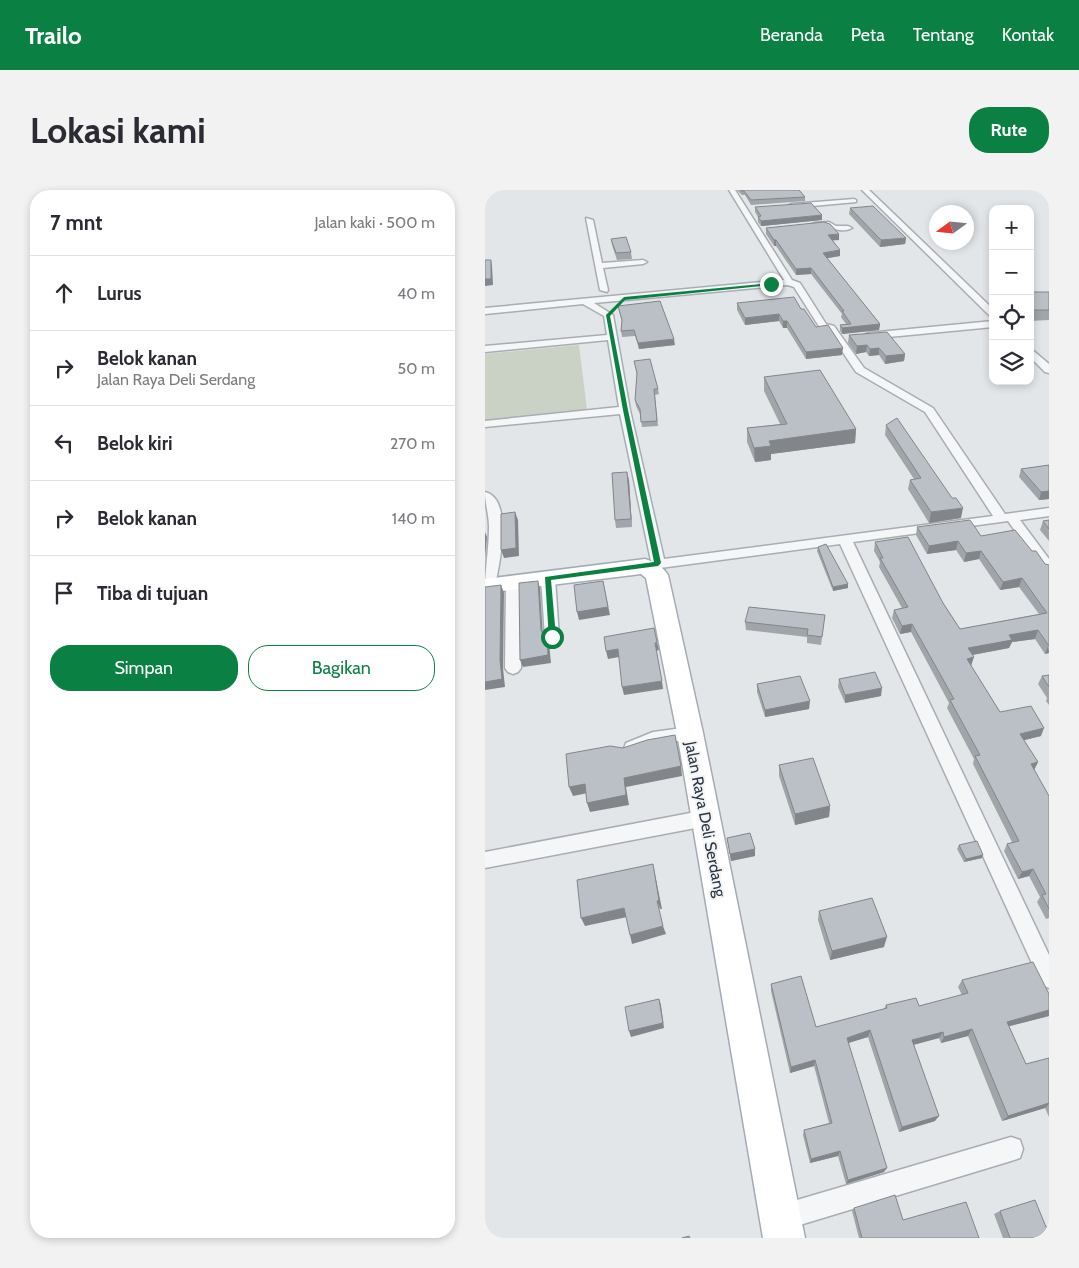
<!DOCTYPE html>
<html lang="id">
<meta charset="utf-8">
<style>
:root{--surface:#fff;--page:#f2f2f3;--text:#2b2b33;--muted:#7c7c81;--line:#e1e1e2;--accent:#0b8043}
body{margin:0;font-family:Cabin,sans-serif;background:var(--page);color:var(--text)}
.controls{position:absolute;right:15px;top:15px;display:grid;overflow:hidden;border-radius:10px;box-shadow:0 2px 8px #0003}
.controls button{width:45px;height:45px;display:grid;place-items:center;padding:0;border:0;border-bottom:1px solid var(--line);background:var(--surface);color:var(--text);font:25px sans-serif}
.compass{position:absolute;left:444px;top:15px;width:45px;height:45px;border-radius:50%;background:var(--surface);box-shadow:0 2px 8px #0003;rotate:255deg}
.stop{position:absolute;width:15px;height:15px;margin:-11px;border:4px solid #0b8043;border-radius:50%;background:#fff}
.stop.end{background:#0b8043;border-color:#fff;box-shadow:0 1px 5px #0008}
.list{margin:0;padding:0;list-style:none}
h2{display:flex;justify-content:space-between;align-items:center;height:65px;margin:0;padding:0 20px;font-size:21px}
h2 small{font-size:16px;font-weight:400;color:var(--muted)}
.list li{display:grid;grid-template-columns:32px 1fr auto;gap:15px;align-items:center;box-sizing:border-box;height:75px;padding:0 20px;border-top:1px solid var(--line)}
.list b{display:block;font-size:19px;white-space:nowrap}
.list p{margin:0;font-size:16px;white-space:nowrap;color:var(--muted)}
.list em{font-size:16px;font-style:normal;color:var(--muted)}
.actions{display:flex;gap:10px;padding:15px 20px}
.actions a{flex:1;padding:11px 0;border:1px solid var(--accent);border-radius:20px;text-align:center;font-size:18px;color:var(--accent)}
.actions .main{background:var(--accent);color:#fff}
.icon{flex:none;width:28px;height:28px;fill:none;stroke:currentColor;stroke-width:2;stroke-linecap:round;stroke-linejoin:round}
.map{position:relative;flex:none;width:564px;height:1048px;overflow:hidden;border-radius:20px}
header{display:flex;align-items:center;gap:30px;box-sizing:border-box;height:70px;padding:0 25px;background:var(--accent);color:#fff}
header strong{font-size:24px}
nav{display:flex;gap:28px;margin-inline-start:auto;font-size:18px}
.intro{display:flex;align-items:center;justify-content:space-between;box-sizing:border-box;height:120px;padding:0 30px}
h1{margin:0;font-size:35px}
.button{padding:12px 22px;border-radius:20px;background:var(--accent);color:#fff;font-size:18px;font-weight:700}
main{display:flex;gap:30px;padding:0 30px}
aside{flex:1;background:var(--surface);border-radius:20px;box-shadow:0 2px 8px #0003}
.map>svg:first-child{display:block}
.green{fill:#c9d2c5}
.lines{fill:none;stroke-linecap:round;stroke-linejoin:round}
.street-casing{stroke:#a8adb3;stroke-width:3}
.primary-casing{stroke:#a3abb4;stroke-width:3}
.street{fill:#f5f6f8;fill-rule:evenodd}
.primary{fill:#fff;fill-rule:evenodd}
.wall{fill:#a0a5aa}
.shaded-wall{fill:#82868b}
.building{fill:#bac0c6;stroke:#82868b}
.route{fill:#0b8043}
.labels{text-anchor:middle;stroke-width:4;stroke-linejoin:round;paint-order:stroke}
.street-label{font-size:16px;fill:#2c3540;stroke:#f2f5f7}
</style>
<header>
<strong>Trailo</strong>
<nav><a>Beranda</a><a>Peta</a><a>Tentang</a><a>Kontak</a></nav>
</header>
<div class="intro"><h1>Lokasi kami</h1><a class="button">Rute</a></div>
<main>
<aside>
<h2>7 mnt<small>Jalan kaki · 500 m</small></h2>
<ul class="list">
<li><svg class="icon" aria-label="ahead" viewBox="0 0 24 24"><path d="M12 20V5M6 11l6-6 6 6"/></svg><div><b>Lurus</b></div><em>40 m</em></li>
<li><svg class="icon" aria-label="right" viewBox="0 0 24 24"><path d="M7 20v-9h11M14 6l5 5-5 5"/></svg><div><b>Belok kanan</b><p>Jalan Raya Deli Serdang</p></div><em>50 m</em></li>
<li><svg class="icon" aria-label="left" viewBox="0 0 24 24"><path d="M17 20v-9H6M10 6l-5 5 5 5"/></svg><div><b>Belok kiri</b></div><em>270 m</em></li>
<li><svg class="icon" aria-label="right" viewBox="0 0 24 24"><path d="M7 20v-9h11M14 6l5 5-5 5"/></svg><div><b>Belok kanan</b></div><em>140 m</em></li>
<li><svg class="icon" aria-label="arrive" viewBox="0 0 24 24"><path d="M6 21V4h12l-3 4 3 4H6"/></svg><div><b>Tiba di tujuan</b></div></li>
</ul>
<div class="actions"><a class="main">Simpan</a><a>Bagikan</a></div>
</aside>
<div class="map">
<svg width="564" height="1048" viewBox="0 0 564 1048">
<rect width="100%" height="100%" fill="#e3e6e9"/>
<path class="green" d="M94 155 102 220 0 231V164Z"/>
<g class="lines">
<g class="street-casing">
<path id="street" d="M244 0H250L307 90 315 93 341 134 349 136 379 178 448 218 520 324 564 318V326L535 330 564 369V382L559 381 523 331 368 352 564 765V798L557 795 355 354 160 380 155 379 153 376 155 373 166 371 135 224 0 237V231L134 217 123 150 0 162V156L122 145 119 126 98 114 0 124V118L299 90ZM303 95 309 97 335 138 343 140 371 182 440 222 508 326 179 369 145 220 128 125 109 113Z
M377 0H384L508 119V127L505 126Z
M369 9 371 10V12L306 18 302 16 306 14Z
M101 28 108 30 117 73 158 70 162 72 158 74 118 78 123 100 122 102 115 100Z
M344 32 351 36H363L367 38C358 43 350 39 342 36 336 34 331 39 325 35L329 33Z
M508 131V137L383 149 378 146 383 143Z
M545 158 564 174V183L560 182 545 167Z
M0 302C29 309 14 376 10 396L8 399 0 400C0 379 4 358 4 337 4 325 0 314 0 302Z
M63 384 68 385 70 388 74 447 72 451 67 452 62 451 60 447 56 388 58 385Z
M28 388 33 390 35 393 36 478 33 482 28 484 23 482 20 478 21 393 23 390Z
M205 537 211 538 213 543 211 548 170 555 147 565 141 563 139 558 141 553 168 542Z
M221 620 227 623 230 628 227 633 221 636 0 678V662Z
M526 947 535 950 538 959 535 968 526 971 295 1041 286 1037 282 1028 286 1019 295 1015Z"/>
</g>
<g class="primary-casing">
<path id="primary" d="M160 369C170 372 178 377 183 385L218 543 320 1048H278L192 543 161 388 156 384 0 403V389Z"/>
</g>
<use href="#street" class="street"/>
<use href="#primary" class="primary"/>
</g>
<path class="wall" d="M252 0H314L320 7V11L266 15 260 5H257Z
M270 17 337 30 276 36 273 32V27L270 22Z
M365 18 421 48 420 54 395 57 364 24Z
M281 38 354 44V50H347L355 60V66L342 68 395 134 394 140 357 144 355 141V135L361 134 356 127 357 124 326 84 311 85 291 56H289L281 44Z
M126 49 146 62 147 69 132 70 127 55Z
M545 102H564V130L545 131Z
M252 113 316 119 331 137 357 165 321 169 302 138H298L294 131 260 135 252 120Z
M133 116 190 155 154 159 150 146 137 147 136 141 137 132Z
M364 145 420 164 419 171 400 174 394 165 384 166 381 162 371 164 363 153Z
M149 171 173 199 174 204 170 205 173 236 157 237 155 224 151 216 150 210 152 185Z
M279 187 371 239 370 253 286 264V270L270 272 262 252V238L295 234 279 201Z
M401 235 476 328 444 333 423 299 425 290 429 289 400 245Z
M564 275V309L554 310 534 287 536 279Z
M144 290 147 337 131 338 130 330Z
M564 330V351L555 340 558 331Z
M432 337 496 346 547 361 560 374 564 463 560 464 550 449 527 452 524 458 488 465 486 476 515 522 556 546 539 550 553 572 549 580 564 606V728L561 729 552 712 555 707 544 686 533 689 519 661 522 654 527 652 488 574 489 569 462 518 464 513 426 442 415 444 407 428 409 420 417 418 394 377 395 372 389 361 390 352 458 413 475 439 554 424 534 397 515 400 494 369 479 372 471 360 442 364 431 345Z
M333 357 363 394V398L348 401 332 361Z
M340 425 336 455 322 453V447L261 440 260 432Z
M564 485V515L561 511 562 508 553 494 557 486Z
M354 489 396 506 360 513 353 497Z
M272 494 324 519 280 527 272 502Z
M294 575 345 616 344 627 310 635 294 586Z
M242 648 270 659V666L246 671Z
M474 655 498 665 497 668 479 672 472 659Z
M334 721 399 757 345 770 333 730Z
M477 790 564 804V826L524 836 541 874 564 868V927L560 918 517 931 483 846 456 853 454 848 428 855 450 931 414 942 383 847 363 853 399 982 361 994 353 966 325 973 318 945 319 940 344 933 329 876 305 883 286 801V794L331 837 399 819 401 815 434 816 477 805 473 797Z
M369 1018 418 1030 494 1048H374L367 1021Z
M515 1021 561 1037 564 1048H518L509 1024Z"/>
<path class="shaded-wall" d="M337 25V30L276 36V31Z
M354 44V50L342 51 343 45Z
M421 48 420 54 395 57 396 50Z
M289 50H291V56H289Z
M355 60V66L338 69V63Z
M6 70 7 76 8 95 0 96V89Z
M326 78V84L311 85V79Z
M294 124V131L260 135V128Z
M298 131H302V138H298Z
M395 134 394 140 357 144V138Z
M189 149 190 155 154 159 153 153Z
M382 155 381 162 371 164 372 156Z
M358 158 357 165 321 169V162Z
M394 158V165L384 166 385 159Z
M420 164 419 171 400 174 401 166Z
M371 239 370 253 286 264V270L270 272 269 258 284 251Z
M142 282 144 290 147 337 146 329Z
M564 301V309L554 310 556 302Z
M478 318 476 328 444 333 446 322Z
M30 322 33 330 34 366 19 368 16 360Z
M0 342 2 347 0 369Z
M473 351 471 360 442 364 444 356Z
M496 361 494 369 479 372 481 363Z
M537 388 534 397 515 400 518 392Z
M53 391 55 398 58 447 56 440Z
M118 391 125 425 94 430 92 422Z
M363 394V398L348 401V397Z
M16 395 19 403 18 478 20 497 0 500V492L15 470Z
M427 434 426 442 415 444 417 436Z
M553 440 550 449 527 452 524 458 481 466 483 458 524 445Z
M62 446 64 453 66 473 38 477 35 470Z
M172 452 174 460 171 461 170 453Z
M563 456 564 463 560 464Z
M133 459 134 467 123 469 121 461Z
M489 467 486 476 479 477 482 469Z
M177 491 178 499 139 505 137 497Z
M397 498 396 506 360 513V505Z
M325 511 324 519 280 527V520Z
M559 538 556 546 532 552 535 544Z
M553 572 549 580 546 574Z
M196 576 197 586 141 597 144 615 105 622 102 613 139 588Z
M100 594 103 603 88 606 84 597Z
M345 616 344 627 310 635V624Z
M270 659V666L246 671 245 664Z
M498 665 497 668 479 672 481 669Z
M168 674 177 719H175L172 711Z
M548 679 544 686 533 689 537 682Z
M139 718 142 727 100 736 96 728Z
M178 736 181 744 147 754 145 745Z
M402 747 399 757 345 770 347 761Z
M174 809 176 815 179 838 146 847 144 841Z
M564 820V826L517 838 522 832Z
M487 839 483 846 456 853 459 847Z
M385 840 383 847 360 854 362 848Z
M458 842 454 848 424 856 427 850Z
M330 870 329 876 305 883 306 877Z
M564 913V914L560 918 517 931 523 926Z
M454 926 450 931 414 942 417 937Z
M355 961 353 966 325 973 326 969Z
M402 978 399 982 361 994 363 990Z"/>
<path class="building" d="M256 0H314L320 7 266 10 259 1H257Z
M326 13 337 25 276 31 273 27 276 26 270 17Z
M388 16 421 48 396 50 365 18Z
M339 32 345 34 354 44 343 45 355 60 338 63 395 134 357 138 355 135 366 134 357 121H359L326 78 311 79 291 50H289L281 38Z
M141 47 146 62 131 63 126 49Z
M0 70H6V89H0Z
M545 102H564V120H545Z
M309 107 316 119H319L331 137 343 135 358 158 321 162 302 131H298L294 124 260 128 252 113Z
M175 111 189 149 153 153 149 140 136 141 137 130 133 116Z
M402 142 420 164 401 166 394 158 385 159 382 155 372 156 364 145Z
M165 169 173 199H169L172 231 156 232 155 219 150 210 152 183 149 171Z
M335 180 371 239 284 251 286 256 269 258 262 238 302 234 279 187Z
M412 228 467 308H471L478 318 446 322 425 290 436 288 401 235Z
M564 275V301L556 302 536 279Z
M142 282 146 329 130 330 127 283Z
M30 322 31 358 16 360V324Z
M485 330 496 346 530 340 547 361H551L560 374 564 375V456L553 440 524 445 527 450 483 458 489 467 482 469 515 522 546 516 559 538 535 544 553 572 546 574 564 606V719L557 705 561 704 548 679 537 682 522 654 534 651 490 566 495 565 465 510 469 509 427 434 417 436 409 420 423 417 395 368H398L390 352 423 347 458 413 475 439 562 423 537 388 518 392 496 361 481 363 473 351 444 356 432 337Z
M564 330V339L558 331Z
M341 354 363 394 348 397 333 357Z
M53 391 56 440 58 444 62 446 63 465 35 470 34 393Z
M118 391 123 417 92 422 89 395Z
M16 395 15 470 17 489 0 492V397Z
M264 417 340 425 337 447 322 445 323 439 260 432Z
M169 438 172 452 170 453 177 491 137 497 133 459 121 461 119 447Z
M390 482 397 498 360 505 354 489Z
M564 485V497L557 486Z
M315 486 325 511 280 520 272 494Z
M190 545 196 576 139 588 141 605 102 613 100 594 84 597 81 564 125 556 138 558 162 550Z
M328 568 345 616 310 624 294 575Z
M265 643 270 659 245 664 242 648Z
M492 651 498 665 481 669 474 655Z
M168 674 174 710 172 711 178 736 145 745 139 718 96 728 92 690Z
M387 708 402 747 347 761 334 721Z
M548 772 564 804V820L522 832 541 874 564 868V913L523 926 487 839 459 847 458 842 427 850 454 926 417 937 385 840 362 848 402 978 363 990 355 961 326 969 319 940 347 933 330 870 306 877 286 794 316 786 331 837 402 818 401 815 431 808 434 816 483 803 477 790Z
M174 809 178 833 144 841 140 817Z
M410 1005 418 1030 481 1012 494 1048H377L369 1018Z
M550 1010 561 1037 564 1036V1048H525L515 1021Z
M204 1046 205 1048H197Z"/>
<path class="route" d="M286 93 287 95 140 110 125 126 143 220 176 373 173 376 66 390 71 447 64 449 60 387 169 372 138 220 121 125 139 107Z"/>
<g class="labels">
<g class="street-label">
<text transform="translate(221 629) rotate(79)" y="6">Jalan Raya Deli Serdang</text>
</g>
</g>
</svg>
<div class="controls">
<button>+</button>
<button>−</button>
<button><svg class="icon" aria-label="locate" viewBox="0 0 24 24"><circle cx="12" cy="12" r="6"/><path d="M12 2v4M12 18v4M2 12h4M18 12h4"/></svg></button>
<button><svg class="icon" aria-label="layers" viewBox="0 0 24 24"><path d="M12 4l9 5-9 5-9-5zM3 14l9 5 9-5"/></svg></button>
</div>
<svg class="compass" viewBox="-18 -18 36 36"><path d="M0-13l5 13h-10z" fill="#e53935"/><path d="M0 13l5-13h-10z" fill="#7c7c81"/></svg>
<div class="stop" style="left:67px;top:447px"></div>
<div class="stop end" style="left:286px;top:94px"></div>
</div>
</main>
